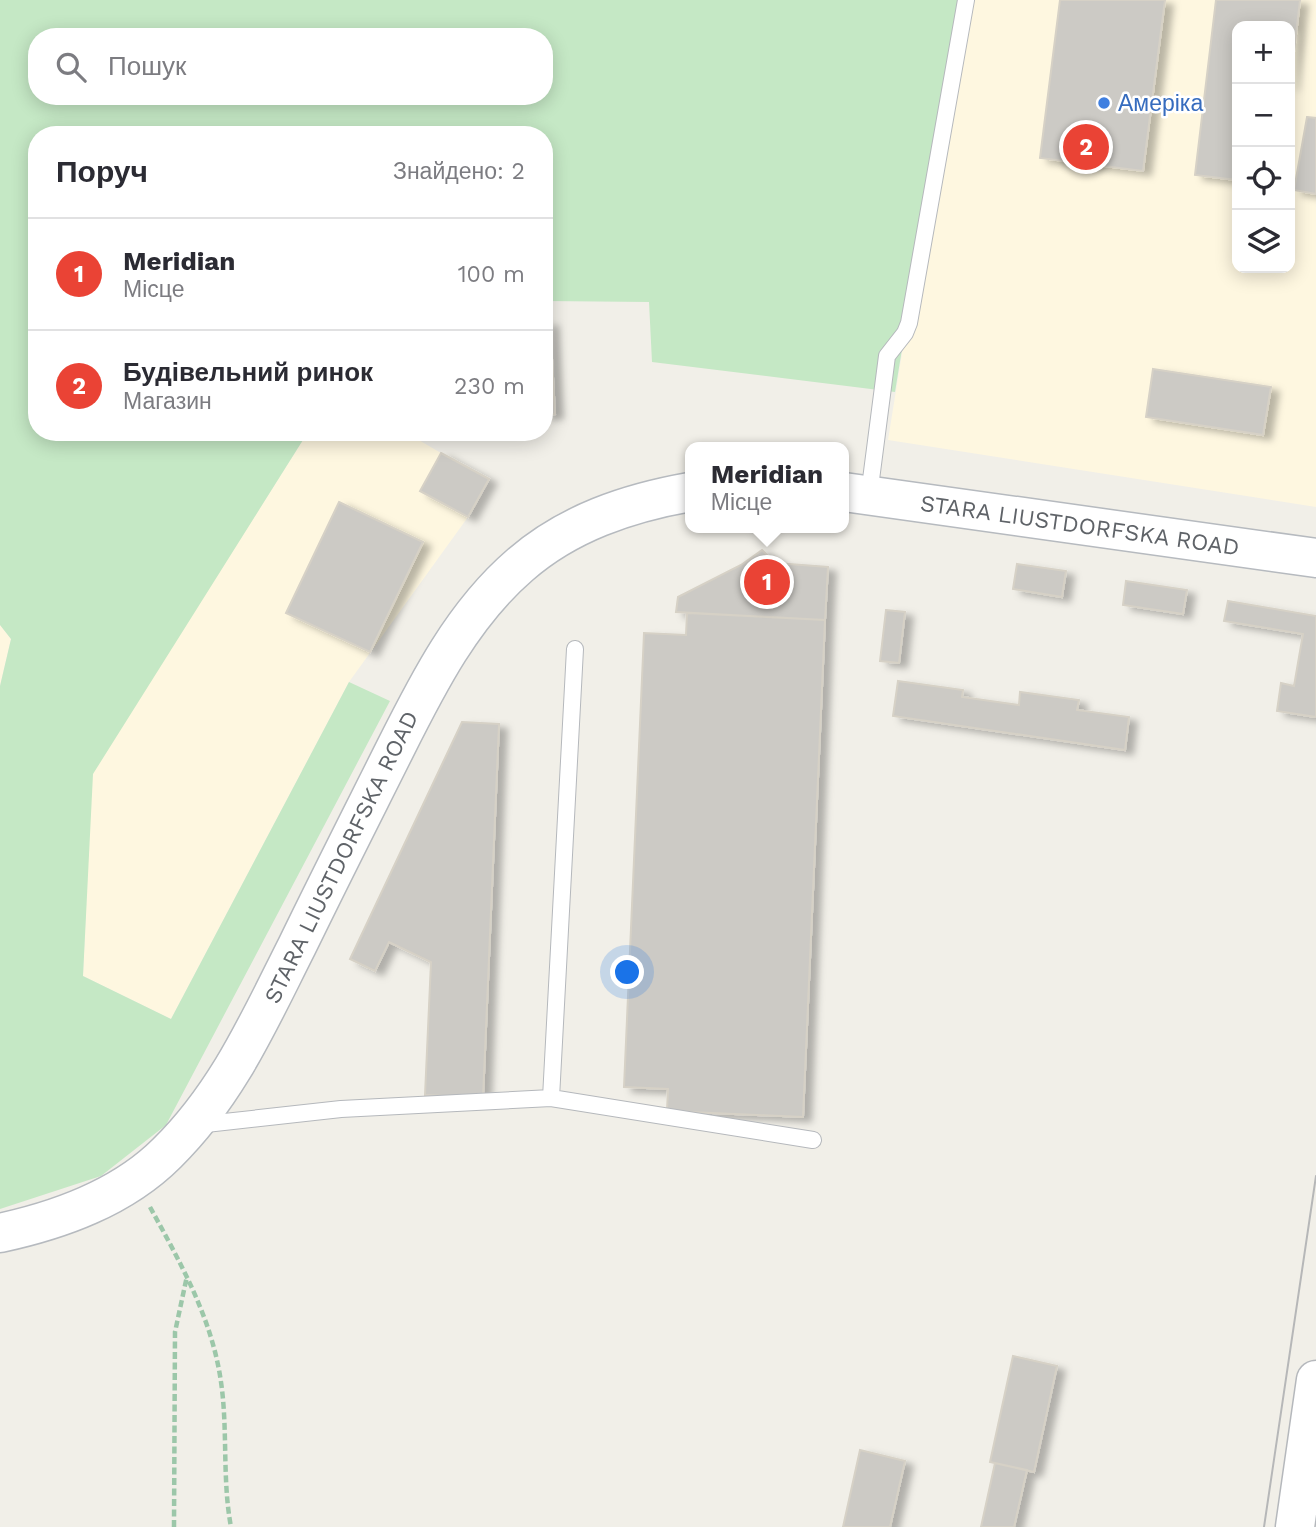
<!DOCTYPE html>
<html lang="uk">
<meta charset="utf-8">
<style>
:root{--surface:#fff;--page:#f7f7f7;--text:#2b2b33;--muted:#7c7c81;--line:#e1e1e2;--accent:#ea4335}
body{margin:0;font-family:"Work Sans",sans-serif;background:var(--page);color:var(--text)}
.controls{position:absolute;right:21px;top:21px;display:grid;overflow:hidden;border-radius:14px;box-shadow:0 4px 18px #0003}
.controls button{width:63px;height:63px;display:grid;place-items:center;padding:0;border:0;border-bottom:2px solid var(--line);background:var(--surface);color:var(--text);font:35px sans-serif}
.you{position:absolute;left:628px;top:973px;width:24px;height:24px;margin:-18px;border:5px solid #fff;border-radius:50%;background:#1a73e8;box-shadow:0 0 0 10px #1a73e833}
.badge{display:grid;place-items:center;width:46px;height:46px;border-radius:50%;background:var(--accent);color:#fff;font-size:23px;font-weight:700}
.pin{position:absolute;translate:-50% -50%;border:4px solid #fff;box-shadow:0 2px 7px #0006}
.popup{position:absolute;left:685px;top:442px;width:164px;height:91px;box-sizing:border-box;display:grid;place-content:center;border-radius:14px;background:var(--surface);filter:drop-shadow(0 2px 5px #0005);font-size:23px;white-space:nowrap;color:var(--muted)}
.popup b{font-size:26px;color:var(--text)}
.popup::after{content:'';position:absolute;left:50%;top:100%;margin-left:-14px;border:14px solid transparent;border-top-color:var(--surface)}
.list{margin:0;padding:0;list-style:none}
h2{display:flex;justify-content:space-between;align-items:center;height:91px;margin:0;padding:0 28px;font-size:30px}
h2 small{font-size:23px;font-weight:400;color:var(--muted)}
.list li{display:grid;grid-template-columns:46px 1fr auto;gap:21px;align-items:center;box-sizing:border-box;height:112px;padding:0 28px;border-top:2px solid var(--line)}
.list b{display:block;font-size:26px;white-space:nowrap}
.list p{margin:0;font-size:23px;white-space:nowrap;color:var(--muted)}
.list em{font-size:23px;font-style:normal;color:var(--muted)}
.icon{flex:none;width:38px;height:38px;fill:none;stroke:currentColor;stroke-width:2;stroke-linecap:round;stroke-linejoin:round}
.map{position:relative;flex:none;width:1316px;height:1527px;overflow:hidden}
.search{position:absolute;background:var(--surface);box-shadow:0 4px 18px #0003;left:28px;top:28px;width:525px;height:77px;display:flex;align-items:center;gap:18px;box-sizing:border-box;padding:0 24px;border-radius:28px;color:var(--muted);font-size:26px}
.panel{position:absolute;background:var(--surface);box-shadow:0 4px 18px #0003;left:28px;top:126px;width:525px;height:315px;border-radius:28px}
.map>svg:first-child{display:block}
.commercial{fill:#fef7e0;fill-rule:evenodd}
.green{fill:#c5e8c5;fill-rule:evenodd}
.building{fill:#cccac5;stroke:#d6d1c6;stroke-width:2;filter:url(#shadow)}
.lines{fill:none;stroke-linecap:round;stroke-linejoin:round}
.service-casing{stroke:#b5b8bc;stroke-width:18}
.tertiary-casing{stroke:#b5b8bc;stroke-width:41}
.secondary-casing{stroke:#b6babf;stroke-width:41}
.path{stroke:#9cc7a9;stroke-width:4.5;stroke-dasharray:7 3.5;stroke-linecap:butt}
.service{stroke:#fff;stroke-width:16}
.tertiary{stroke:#fff;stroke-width:38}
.secondary{stroke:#fff;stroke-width:38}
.tram{stroke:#b6b7b8;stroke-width:2}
.shop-dot{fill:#3f7fe0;stroke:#fff;stroke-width:2.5}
.labels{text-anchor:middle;stroke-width:5;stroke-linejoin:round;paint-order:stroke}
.shop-label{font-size:23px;fill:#366cbe;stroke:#fff;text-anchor:start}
.street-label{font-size:23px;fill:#5f6368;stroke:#fff}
</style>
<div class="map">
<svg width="1316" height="1527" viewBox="0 0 1316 1527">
<defs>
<filter id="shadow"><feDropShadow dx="8" dy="4.5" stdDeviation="3.5" flood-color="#0004"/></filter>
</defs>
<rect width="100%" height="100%" fill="#f1efe8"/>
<path class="commercial" d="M959 0H1316V507L888 440ZM1237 26H1290V268H1237Z
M308 432H405L441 453 420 491 468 517 349 682 171 1019 83 976 92 774Z
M0 625 11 639 0 686Z"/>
<path class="green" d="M0 0H959L895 392 652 362 649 302 544 301V135H37V432H308L93 774 83 976 171 1019 349 682 390 701 166 1125 101 1176 0 1209V686L11 639 0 625ZM37 37H544V96H37Z"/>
<path class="building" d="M1060 0H1165L1143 171 1040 158Z
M1216 0H1300L1290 87V26H1237V180L1195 175Z
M1307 117 1316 118V194L1294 190Z
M544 322H550L555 414 544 415Z
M1153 369 1271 387 1263 435 1146 417Z
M441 453 489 479 468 517 420 491Z
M339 502 423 542 370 652 286 613Z
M762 550 776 563 828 567 825 620 676 612 678 597 741 565Z
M1017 564 1066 571 1062 597 1013 589Z
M1126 581 1187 590 1183 614 1123 605Z
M1228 601 1316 616V717L1277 711 1281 683 1294 686 1303 634 1224 621Z
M886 610 905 612 899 663 880 661Z
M687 613 825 620 803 1117 667 1111 668 1089 624 1087 644 633 686 635Z
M898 681 963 690 962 697 1019 705 1020 692 1079 700 1077 710 1129 717 1125 750 893 716Z
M462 722 499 724 483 1098 425 1095 431 962 389 942 375 971 350 959Z
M1013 1356 1057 1366 1034 1472 990 1462Z
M860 1450 905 1461 890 1527H843Z
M995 1463 1027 1470 1014 1527H981Z"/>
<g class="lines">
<g class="service-casing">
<path id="service" d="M869 495 887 356 905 333 909 323 966 0
M551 1098 575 649
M197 1125 341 1109 551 1098 813 1140"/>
</g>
<g class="tertiary-casing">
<path id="tertiary" d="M1295 1527 1316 1380"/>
</g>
<g class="secondary-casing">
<path id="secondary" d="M844 492 1316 558
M0 1233C60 1220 122 1198 167 1153 228 1093 259 1021 297 946 329 880 362 815 395 749 428 683 463 614 520 565 568 523 628 503 690 492"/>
</g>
<path class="path" d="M150 1207C180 1262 212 1318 221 1382 228 1430 222 1479 231 1527
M174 1527 175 1332 187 1276"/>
<use href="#service" class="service"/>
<use href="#tertiary" class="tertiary"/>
<use href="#secondary" class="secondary"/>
<path class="tram" d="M1264 1527 1316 1176"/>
</g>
<circle class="shop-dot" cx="1104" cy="103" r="7"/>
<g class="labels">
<g class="shop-label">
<text x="1118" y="111">Амеріка</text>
</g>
<g class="street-label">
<text transform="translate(1080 525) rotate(8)" y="8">STARA LIUSTDORFSKA ROAD</text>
<text transform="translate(341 857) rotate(-64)" y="8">STARA LIUSTDORFSKA ROAD</text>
</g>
</g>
</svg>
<div class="controls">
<button>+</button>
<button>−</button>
<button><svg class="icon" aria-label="locate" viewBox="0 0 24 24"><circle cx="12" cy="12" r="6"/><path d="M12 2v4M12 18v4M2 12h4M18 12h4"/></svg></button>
<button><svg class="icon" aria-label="layers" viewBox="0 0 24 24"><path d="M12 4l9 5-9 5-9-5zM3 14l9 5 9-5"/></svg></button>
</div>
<div class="you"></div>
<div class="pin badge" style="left:767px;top:582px">1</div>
<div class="popup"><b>Meridian</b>Місце</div>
<div class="pin badge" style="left:1086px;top:147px">2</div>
<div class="search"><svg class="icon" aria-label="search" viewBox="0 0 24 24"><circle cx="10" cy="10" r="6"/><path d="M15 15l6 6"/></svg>Пошук</div>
<section class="panel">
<h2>Поруч<small>Знайдено: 2</small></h2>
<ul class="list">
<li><span class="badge">1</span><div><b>Meridian</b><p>Місце</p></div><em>100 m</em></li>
<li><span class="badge">2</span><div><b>Будівельний ринок</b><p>Магазин</p></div><em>230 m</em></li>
</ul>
</section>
</div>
